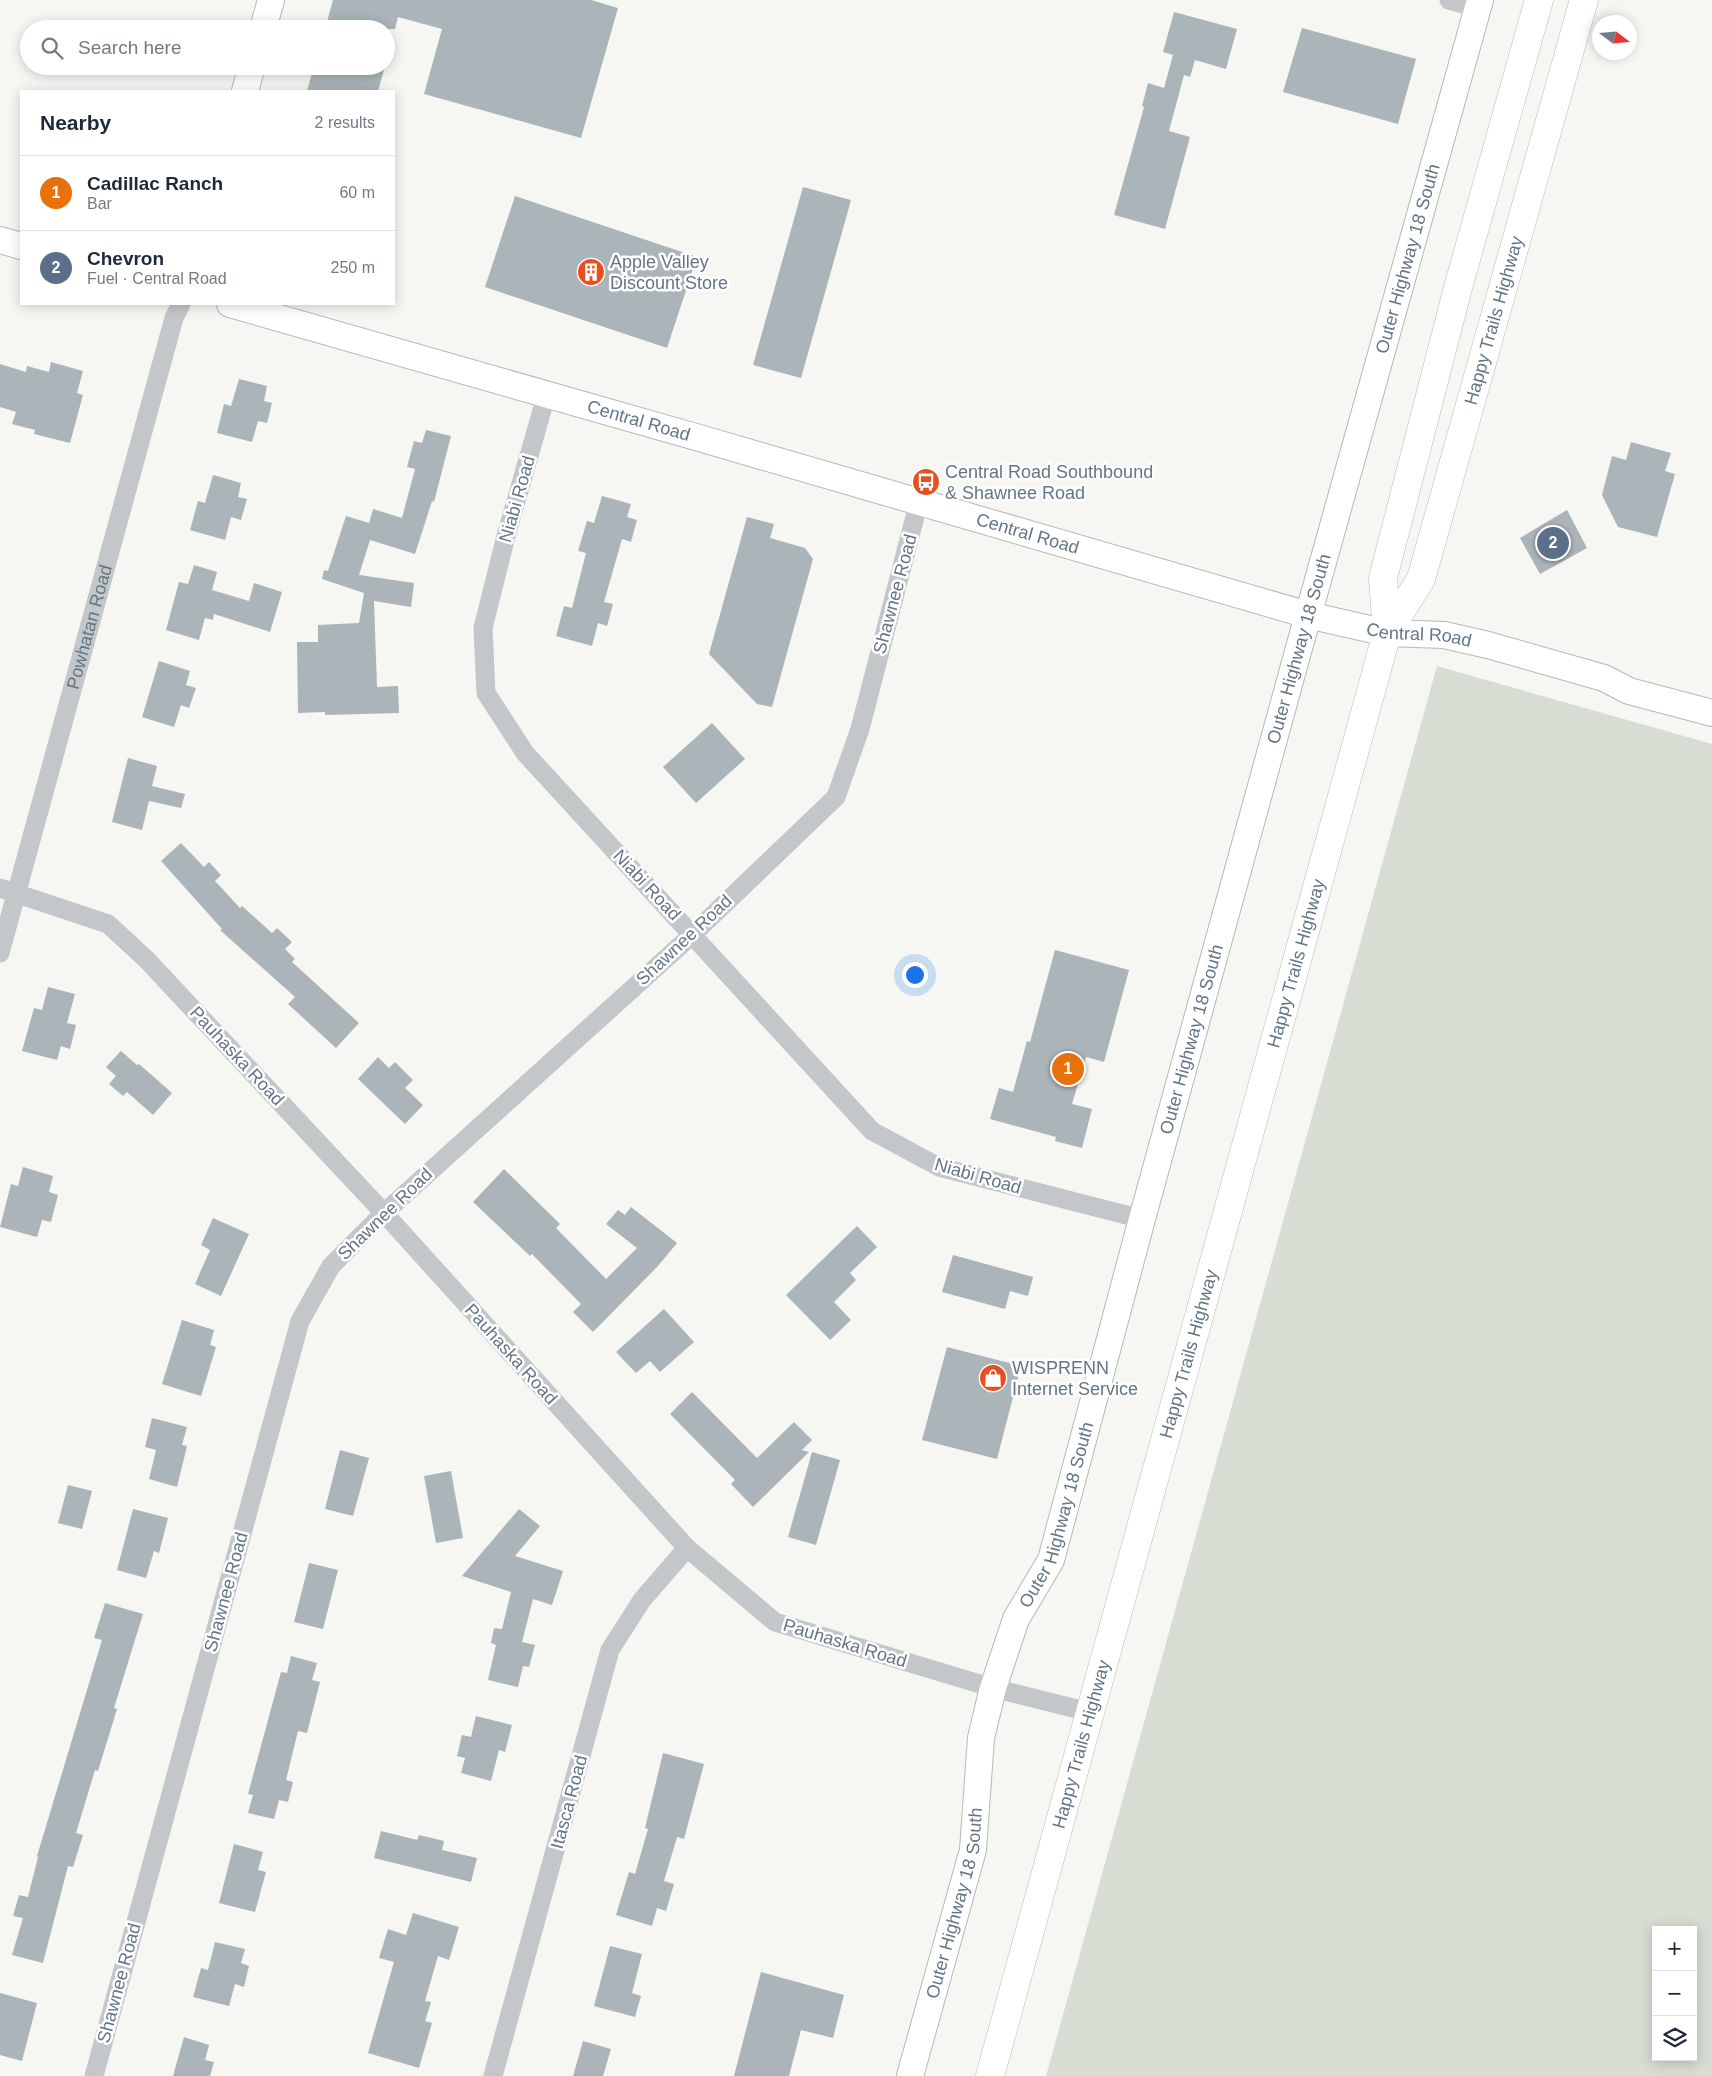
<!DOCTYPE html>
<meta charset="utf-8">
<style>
:root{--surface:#fff;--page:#f2f2f3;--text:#1f2937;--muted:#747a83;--line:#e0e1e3;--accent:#db2777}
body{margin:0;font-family:Arial,sans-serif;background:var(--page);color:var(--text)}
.controls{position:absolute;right:15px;bottom:15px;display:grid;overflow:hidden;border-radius:0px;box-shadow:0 2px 12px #0003}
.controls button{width:45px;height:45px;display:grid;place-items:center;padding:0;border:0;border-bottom:1px solid var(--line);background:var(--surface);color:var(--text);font:25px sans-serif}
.compass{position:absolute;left:1592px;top:15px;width:45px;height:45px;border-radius:50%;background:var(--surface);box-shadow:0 2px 12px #0003;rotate:106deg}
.you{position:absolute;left:914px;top:974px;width:18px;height:18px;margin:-12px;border:4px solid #fff;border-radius:50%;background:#1a73e8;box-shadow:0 0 0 8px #1a73e833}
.badge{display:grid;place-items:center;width:32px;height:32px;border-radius:50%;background:var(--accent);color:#fff;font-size:16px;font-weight:700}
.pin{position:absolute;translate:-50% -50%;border:2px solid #fff;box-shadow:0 1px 5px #0006}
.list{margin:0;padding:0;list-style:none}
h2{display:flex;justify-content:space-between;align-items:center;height:65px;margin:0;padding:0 20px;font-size:21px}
h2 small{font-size:16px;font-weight:400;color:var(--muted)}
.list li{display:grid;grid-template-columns:32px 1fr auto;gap:15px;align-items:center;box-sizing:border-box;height:75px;padding:0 20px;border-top:1px solid var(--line)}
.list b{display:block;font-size:19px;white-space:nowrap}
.list p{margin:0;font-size:16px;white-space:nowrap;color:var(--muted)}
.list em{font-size:16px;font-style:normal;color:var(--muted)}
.icon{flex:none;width:28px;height:28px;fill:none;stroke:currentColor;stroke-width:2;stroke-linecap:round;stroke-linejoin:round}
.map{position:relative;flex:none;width:1712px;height:2076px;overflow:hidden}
.search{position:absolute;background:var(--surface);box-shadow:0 2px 12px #0003;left:20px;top:20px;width:375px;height:55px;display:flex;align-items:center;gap:12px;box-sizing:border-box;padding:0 18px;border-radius:28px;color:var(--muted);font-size:19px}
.panel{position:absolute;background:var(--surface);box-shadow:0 2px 12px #0003;left:20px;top:90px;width:375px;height:215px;border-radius:0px}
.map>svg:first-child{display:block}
.green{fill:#d7ddd3;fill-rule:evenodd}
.building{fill:#abb4b9}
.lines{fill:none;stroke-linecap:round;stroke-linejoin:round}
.secondary-casing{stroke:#b3b9bd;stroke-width:28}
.primary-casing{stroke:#b6babe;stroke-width:29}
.street{stroke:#c3c7ca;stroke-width:19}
.secondary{stroke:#fff;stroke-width:26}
.primary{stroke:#fff;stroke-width:28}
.labels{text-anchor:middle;stroke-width:5;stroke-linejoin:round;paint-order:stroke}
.street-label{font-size:18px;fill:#647684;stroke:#fff}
.poi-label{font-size:18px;fill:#647684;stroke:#fff;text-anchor:start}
</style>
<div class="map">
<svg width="1712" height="2076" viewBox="0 0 1712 2076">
<rect width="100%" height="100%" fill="#f6f6f2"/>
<path class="green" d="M1437 666 1712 744V2076H1046ZM1656 1930H1693V2057H1656Z"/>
<path class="building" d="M333 0H591L618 8 581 138 424 94 442 29 398 17 395 29H325Z
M1174 12 1237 29 1226 69 1195 60 1190 77 1184 75 1169 131 1190 137 1165 229 1114 215 1144 107 1142 106 1148 83 1164 88 1173 55 1163 52Z
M1302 28 1416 59 1398 124 1283 92Z
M314 66H385L378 91H307Z
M803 187 851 200 801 378 753 365Z
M515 196 697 257 667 348 485 287Z
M51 362 83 371 77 393 83 395 70 443 34 434 35 430 12 424 16 412 0 407V364L26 372 27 366 49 372Z
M239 379 267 386 264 401 272 403 267 423 258 421 252 442 217 433 224 404 231 406Z
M426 430 451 436 434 502 432 501 415 554 370 540 359 575 414 583 411 607 374 601 377 687 398 686 399 713 325 715V712L298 713 297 642H318V625L359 623 364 593 322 579 324 570 328 571 346 516 369 523 373 509 402 518 415 469 407 467 414 441 422 443Z
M1631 442 1671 453 1665 471 1675 474 1657 537 1618 527 1602 495 1612 456 1626 460Z
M213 475 241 483 238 497 247 499 241 520 231 517 225 540 190 530 198 501 205 503Z
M602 496 631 504 627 517 637 520 631 542 622 539 604 602 613 604 607 626 598 623 592 646 556 636 564 606 572 608 586 553 578 551 587 521 594 523Z
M1567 510 1587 548 1540 574 1520 538Z
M747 517 774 524 770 538 805 548 813 559 772 707 757 704 709 654Z
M194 565 217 572 212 590 249 601 254 583 282 592 270 632 214 614 213 620 205 618 199 640 166 630 179 582 188 584Z
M159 661 190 671 186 685 196 688 189 708 181 705 174 727 142 717Z
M712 723 745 759 696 803 663 767Z
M128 758 157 766 152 786 185 794 181 808 149 801 142 830 112 822Z
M181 843 204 867 209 862 221 875 215 881 240 908 242 906 272 933 277 928 292 942 285 949 295 959 292 962 359 1023 336 1048 288 1004 295 997 220 930 222 929 161 861Z
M1055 950 1129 970 1104 1062 1086 1057 1072 1104 1092 1109 1082 1148 1055 1141 1056 1137 990 1119 999 1088 1013 1092 1027 1041 1030 1042Z
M48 987 75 994 67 1023 76 1025 70 1049 61 1046 57 1060 22 1051 34 1008 42 1010Z
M121 1051 137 1065 139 1064 172 1093 153 1115 127 1092 123 1096 109 1084 116 1076 106 1067Z
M378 1057 389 1068 395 1062 413 1080 405 1088 423 1105 405 1124 358 1079Z
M23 1167 53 1176 49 1192 58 1195 51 1222 42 1220 37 1237 0 1227 11 1184 18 1186Z
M504 1169 560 1224 556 1228 606 1279 637 1248 606 1224 618 1210 625 1215 631 1207 677 1243 658 1266 593 1332 573 1312 581 1304 532 1254 530 1256 473 1202Z
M213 1218 249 1234 221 1296 195 1284 210 1250 201 1245Z
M857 1226 877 1247 850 1273 856 1280 834 1302 851 1320 830 1340 786 1295Z
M953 1255 1033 1277 1028 1296 1010 1291 1005 1309 942 1292Z
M664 1309 694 1342 660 1372 650 1361 636 1373 616 1352Z
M182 1320 214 1330 210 1345 216 1347 201 1396 162 1384Z
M947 1347 1021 1366 997 1459 922 1440Z
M692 1392 757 1458 794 1422 812 1440 802 1450 809 1452 753 1507 731 1484 735 1480 670 1414Z
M152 1418 187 1427 182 1445 187 1446 177 1487 149 1479 156 1450 145 1447Z
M340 1450 369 1458 353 1516 325 1509Z
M812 1452 840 1460 816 1545 788 1537Z
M451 1471 463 1538 436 1543 424 1476Z
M68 1485 92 1491 82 1529 58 1523Z
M133 1509 168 1518 159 1553 154 1551 146 1578 117 1570Z
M519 1509 540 1526 515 1556 563 1571 552 1605 533 1599 522 1642 535 1645 529 1667 523 1666 518 1687 488 1680 496 1645 491 1643 494 1628 502 1629 511 1592 462 1576Z
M309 1563 338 1570 323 1629 294 1622Z
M105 1603 143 1614 114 1708 117 1709 98 1771 95 1770 76 1833 83 1835 73 1867 68 1866 43 1963 12 1955 23 1918 13 1916 19 1895 28 1897 38 1857 37 1856 102 1640 94 1638Z
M291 1656 317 1663 312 1680 320 1682 307 1733 298 1731 286 1780 293 1782 288 1802 279 1800 274 1819 248 1813 253 1795 248 1794 281 1672 287 1673Z
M476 1716 512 1725 505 1752 499 1750 491 1781 461 1773 465 1758 457 1756 462 1735 471 1737Z
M663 1753 704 1764 684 1839 677 1837 664 1881 674 1884 666 1911 657 1908 652 1926 616 1915 629 1872 635 1874 648 1829 645 1828Z
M381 1831 417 1840 419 1835 444 1841 442 1850 477 1858 471 1882 374 1858Z
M234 1844 263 1852 258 1870 266 1872 255 1912 219 1903Z
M413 1913 459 1927 449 1960 438 1956 425 2001 431 2002 425 2021 432 2023 419 2068 368 2053 394 1962 379 1958 388 1929 406 1935Z
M215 1942 245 1949 241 1963 249 1966 244 1987 235 1984 229 2006 193 1997 201 1968 208 1970Z
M610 1946 642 1954 632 1993 641 1996 635 2017 594 2006Z
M761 1972 844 1995 833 2038 801 2030 789 2076H734Z
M0 1993 37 2003 22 2061 0 2055Z
M184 2037 209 2045 205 2060 214 2062 210 2076H173Z
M583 2041 611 2049 603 2076H573Z"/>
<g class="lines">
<g class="secondary-casing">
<g id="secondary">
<path d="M263 29 271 0"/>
<path d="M245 91 252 66"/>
<path d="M0 240 21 246"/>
<path id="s2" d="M230 304C590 405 949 511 1308 615L1387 633 1444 635 1488 645 1604 678 1629 691 1712 713"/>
<path id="s3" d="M910 2076 973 1850 981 1738 993 1688 1016 1619 1051 1560 1142 1219 1299 648 1480 0"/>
</g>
</g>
<g class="primary-casing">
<g id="primary">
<path d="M1387 633 1383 578 1459 284 1539 0"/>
<path id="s4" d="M990 2076 1387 633 1421 579 1584 0"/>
</g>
</g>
<g class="street">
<path d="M1449 0 1478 8"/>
<path d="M547 393 506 536 483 628 486 693 525 753 872 1131 939 1167 1142 1219"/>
<path d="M0 888 108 924 146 959 384 1213 687 1548 775 1622 993 1688 1089 1712"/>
<path id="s1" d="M0 953 174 318 181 304"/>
<path d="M94 2076 300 1321 331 1266 384 1213 693 934 836 797 860 729 919 501"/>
<path d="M493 2076 610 1650 642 1600 687 1548"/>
</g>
<use href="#secondary" class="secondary"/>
<use href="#primary" class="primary"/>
</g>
<defs>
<g id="building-disc" transform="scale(1.4375)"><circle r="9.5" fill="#e74f21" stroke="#fff"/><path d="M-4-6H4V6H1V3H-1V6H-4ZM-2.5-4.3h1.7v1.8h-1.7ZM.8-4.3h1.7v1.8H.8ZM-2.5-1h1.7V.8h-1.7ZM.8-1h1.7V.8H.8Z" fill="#fff"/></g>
<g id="bus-disc" transform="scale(1.4375)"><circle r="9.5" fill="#e74f21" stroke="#fff"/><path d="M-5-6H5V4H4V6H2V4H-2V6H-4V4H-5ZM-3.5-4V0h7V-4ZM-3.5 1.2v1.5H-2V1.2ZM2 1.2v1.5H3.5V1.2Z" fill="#fff"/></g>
<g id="shop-disc" transform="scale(1.4375)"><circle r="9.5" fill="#e74f21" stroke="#fff"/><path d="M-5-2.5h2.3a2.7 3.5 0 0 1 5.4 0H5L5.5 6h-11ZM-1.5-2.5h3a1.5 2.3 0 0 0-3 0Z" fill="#fff"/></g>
</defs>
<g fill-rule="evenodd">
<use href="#building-disc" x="591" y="272"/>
<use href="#bus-disc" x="926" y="482"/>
<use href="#shop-disc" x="993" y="1378"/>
</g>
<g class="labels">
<g class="street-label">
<text dy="6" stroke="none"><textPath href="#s3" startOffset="1889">Outer Highway 18 South</textPath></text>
<text dy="6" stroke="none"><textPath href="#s4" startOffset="1829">Happy Trails Highway</textPath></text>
<text dy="6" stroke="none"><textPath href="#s2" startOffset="425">Central Road</textPath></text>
<text transform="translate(517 499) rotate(-74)" y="6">Niabi Road</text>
<text dy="6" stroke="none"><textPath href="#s2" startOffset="830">Central Road</textPath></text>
<text transform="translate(895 594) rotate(-75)" y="6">Shawnee Road</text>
<text dy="6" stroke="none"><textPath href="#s1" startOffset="338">Powhatan Road</textPath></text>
<text dy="6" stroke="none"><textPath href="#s2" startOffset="1235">Central Road</textPath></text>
<text dy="6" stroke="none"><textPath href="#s3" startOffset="1484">Outer Highway 18 South</textPath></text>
<text transform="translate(647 885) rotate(47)" y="6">Niabi Road</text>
<text transform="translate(684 940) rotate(-43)" y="6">Shawnee Road</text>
<text dy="6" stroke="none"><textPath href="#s4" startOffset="1154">Happy Trails Highway</textPath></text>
<text dy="6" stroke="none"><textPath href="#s3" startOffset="1079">Outer Highway 18 South</textPath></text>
<text transform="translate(237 1056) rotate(47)" y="6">Pauhaska Road</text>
<text transform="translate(978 1176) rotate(16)" y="6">Niabi Road</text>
<text transform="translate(385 1214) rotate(-44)" y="6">Shawnee Road</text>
<text transform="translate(511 1354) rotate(48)" y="6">Pauhaska Road</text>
<text dy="6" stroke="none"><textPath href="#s4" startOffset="749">Happy Trails Highway</textPath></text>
<text dy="6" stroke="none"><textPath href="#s3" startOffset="584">Outer Highway 18 South</textPath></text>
<text transform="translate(226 1592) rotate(-75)" y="6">Shawnee Road</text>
<text transform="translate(845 1643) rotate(17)" y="6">Pauhaska Road</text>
<text dy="6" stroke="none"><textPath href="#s4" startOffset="344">Happy Trails Highway</textPath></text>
<text transform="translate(569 1802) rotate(-75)" y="6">Itasca Road</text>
<text dy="6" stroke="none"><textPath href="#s3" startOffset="179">Outer Highway 18 South</textPath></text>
<text transform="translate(119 1983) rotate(-75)" y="6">Shawnee Road</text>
</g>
<g class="poi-label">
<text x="610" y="268">Apple Valley<tspan x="610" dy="21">Discount Store</tspan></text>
<text x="945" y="478">Central Road Southbound<tspan x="945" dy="21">&amp; Shawnee Road</tspan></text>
<text x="1012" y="1374">WISPRENN<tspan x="1012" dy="21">Internet Service</tspan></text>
</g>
</g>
</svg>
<div class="controls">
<button>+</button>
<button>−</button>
<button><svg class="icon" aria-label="layers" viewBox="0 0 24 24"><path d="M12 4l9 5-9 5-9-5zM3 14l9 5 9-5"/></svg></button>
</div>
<svg class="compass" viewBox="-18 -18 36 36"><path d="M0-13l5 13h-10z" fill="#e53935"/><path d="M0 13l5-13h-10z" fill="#747a83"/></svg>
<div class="you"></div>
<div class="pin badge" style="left:1068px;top:1069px;background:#e8710a">1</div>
<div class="pin badge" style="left:1553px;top:543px;background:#5c6f8a">2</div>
<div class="search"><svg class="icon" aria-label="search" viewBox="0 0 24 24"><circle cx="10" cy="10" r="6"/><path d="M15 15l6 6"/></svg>Search here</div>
<section class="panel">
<h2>Nearby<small>2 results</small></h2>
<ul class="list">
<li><span class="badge" style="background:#e8710a">1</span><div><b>Cadillac Ranch</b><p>Bar</p></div><em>60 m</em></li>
<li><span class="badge" style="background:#5c6f8a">2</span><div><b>Chevron</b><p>Fuel · Central Road</p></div><em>250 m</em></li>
</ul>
</section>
</div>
